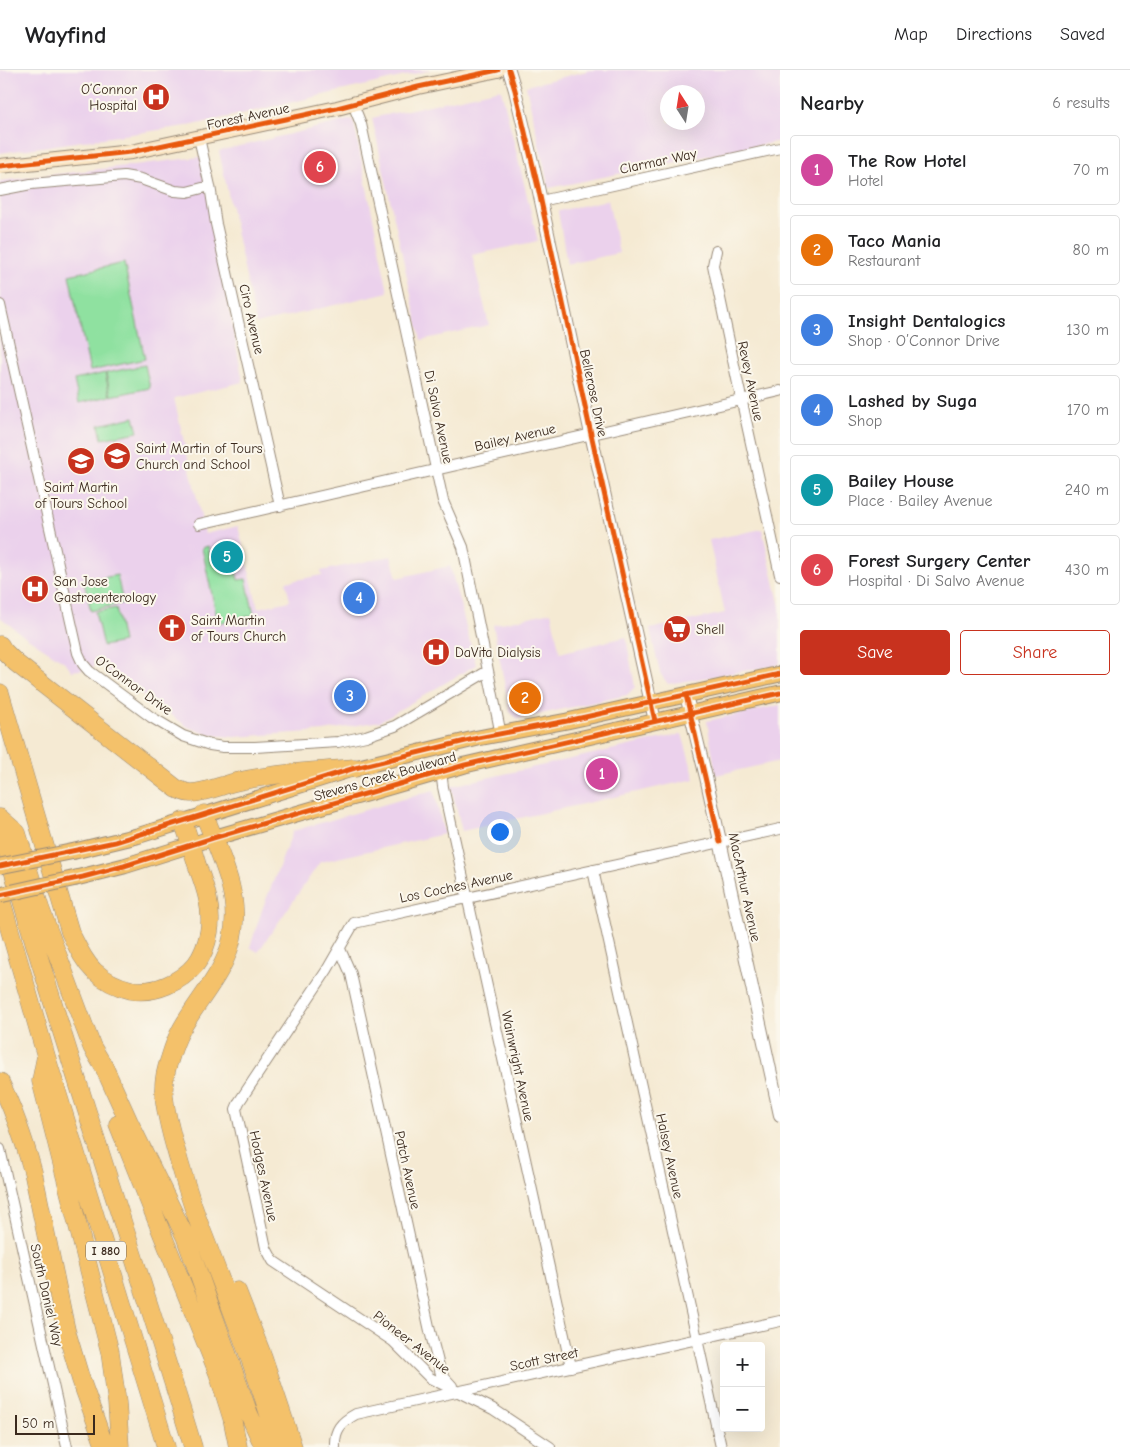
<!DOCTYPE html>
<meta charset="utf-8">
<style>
:root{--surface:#fff;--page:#f2f2f2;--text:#202124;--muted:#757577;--line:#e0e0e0;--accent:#c8321e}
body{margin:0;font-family:"Comic Neue",sans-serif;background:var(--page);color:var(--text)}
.controls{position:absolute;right:15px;bottom:15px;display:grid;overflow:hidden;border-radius:5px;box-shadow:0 5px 20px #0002}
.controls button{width:45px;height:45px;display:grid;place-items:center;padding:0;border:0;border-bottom:1px solid var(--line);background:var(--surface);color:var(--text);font:25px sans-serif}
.compass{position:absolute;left:660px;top:15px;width:45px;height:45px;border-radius:50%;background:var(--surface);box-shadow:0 5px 20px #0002;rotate:348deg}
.scale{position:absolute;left:15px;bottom:12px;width:80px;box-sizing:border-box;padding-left:5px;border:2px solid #3b2a1e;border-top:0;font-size:14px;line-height:18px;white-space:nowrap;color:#3b2a1e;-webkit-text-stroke:4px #fbf7ec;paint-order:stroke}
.you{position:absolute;left:499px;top:761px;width:18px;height:18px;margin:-12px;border:4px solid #fff;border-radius:50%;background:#1a73e8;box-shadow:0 0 0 8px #1a73e833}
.badge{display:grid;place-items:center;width:32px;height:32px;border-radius:50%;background:var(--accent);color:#fff;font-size:16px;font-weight:700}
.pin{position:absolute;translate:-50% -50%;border:2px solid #fff;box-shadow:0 1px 5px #0006}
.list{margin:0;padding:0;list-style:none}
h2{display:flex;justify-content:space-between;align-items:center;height:65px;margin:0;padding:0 20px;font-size:21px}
h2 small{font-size:16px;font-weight:400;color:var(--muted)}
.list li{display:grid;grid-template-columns:32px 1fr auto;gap:15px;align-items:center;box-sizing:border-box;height:70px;margin:0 10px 10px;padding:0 10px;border:1px solid var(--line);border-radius:5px}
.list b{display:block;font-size:19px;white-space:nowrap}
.list p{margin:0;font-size:16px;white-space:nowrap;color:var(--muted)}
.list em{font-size:16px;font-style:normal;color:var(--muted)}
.actions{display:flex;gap:10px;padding:15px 20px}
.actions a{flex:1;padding:11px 0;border:1px solid var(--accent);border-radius:5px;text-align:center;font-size:18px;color:var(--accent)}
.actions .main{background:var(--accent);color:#fff}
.map{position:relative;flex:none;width:780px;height:1377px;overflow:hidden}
header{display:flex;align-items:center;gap:30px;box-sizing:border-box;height:70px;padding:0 25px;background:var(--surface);border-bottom:1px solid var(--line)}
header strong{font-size:24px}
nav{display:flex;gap:28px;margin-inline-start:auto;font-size:18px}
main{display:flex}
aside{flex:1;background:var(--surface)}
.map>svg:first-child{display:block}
.built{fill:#ebd1ec;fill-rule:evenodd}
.green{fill:#8fe1a0;stroke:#65865f}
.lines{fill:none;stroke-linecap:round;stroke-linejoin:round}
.minor-casing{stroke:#988a78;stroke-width:12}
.tertiary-casing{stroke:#988a78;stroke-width:14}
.secondary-casing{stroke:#988a78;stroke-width:16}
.primary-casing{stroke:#988a78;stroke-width:17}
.motorway-casing{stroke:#988a78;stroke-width:19}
.minor{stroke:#fff;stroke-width:10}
.tertiary{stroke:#fff;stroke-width:12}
.secondary{stroke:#fbe6c4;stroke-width:14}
.primary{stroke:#f4c16b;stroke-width:15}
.motorway{stroke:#f4c16b;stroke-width:18}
.primary-bridge-casing{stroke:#988a78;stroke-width:17;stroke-linecap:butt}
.primary-bridge{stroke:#f4c16b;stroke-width:15}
.cycleway-casing{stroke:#fbf7ec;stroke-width:8}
.cycleway{stroke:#e8590c;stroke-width:5}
.labels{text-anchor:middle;stroke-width:4;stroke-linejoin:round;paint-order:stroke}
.shield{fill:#fbf7ec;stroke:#75685c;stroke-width:1}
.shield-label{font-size:12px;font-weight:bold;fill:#3b2a1e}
.poi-label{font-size:14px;fill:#3b2a1e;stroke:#fbf7ec;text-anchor:start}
.street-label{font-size:14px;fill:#3b2a1e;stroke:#fbf7ec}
</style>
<header>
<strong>Wayfind</strong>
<nav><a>Map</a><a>Directions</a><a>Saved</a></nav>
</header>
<main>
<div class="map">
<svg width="780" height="1377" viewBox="0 0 780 1377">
<rect width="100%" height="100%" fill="#fbf7ec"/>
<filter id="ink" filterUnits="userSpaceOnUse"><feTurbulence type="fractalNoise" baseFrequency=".02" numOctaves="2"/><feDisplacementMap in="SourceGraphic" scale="10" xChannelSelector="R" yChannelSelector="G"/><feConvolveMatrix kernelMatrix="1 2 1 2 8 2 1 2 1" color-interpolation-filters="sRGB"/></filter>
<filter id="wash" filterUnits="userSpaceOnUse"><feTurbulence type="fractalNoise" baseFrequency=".0096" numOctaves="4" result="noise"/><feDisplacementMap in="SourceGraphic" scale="20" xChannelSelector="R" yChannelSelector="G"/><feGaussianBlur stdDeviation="1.12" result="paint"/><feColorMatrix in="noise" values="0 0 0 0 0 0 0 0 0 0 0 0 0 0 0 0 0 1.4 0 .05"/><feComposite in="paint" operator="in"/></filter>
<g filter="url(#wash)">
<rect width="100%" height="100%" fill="#f5ead3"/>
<path class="built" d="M0 0H431L193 55 0 83Z
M591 0H780V71L549 118 526 16ZM668 22H698V52H668Z
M501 19 538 171 472 185 489 255 421 270 372 48Z
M353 49 388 222 256 254 219 81Z
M201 87 243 312 174 328 205 464 238 456 258 538 290 531 286 512 322 505 321 501 391 486 397 508 450 496 476 595 380 651 324 661 234 667 210 665 188 657 103 598 94 587V598L72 601 66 593 20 563 0 547V111Z
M608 130 619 183 567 194 558 141Z
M762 459 780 537V592L778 595 668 614 660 603 650 559 725 543 709 470Z
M551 542 560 583 626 567 635 617 627 625 518 649 510 642 493 555Z
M780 635V691L716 705 707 651Z
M682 664 695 709 462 761 451 716Z
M434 720 444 764 320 792 258 882 250 877 262 840 293 761Z"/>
<path class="green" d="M124 193 145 289 90 301 69 205Z
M145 295 150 318 111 326 106 303Z
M105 303 110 326 79 333 74 310Z
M134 347 138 362 102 369 99 355Z
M208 476 212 494 220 493 222 500 235 497 238 510 246 509 254 545 218 553 202 478Z
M117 505 123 533 91 541 84 512Z
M116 538 123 572 103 576 95 542Z"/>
</g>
<g filter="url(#ink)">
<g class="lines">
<g class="minor-casing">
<path id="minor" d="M353 34 361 54 443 431 463 477 501 665
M199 68 210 116 216 154 280 436
M0 120 31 114 124 106 141 109 175 121 187 122 210 116
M541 131 780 78
M716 181 713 195 738 314 780 505
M0 235 78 583 83 594 89 601 151 647 183 666 210 675 223 677H255L338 672 366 666 395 656 488 601
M199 454 780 321
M441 701 443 717 571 1297
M593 800 721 1377
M340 879 351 904 430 1261 441 1304 452 1316
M0 1079 67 1377
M335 1377C334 1360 341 1352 356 1344L780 1251
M550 1377 493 1339 430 1308 393 1271 273 1191 266 1178 236 1039 239 1032 327 900 354 853 780 759"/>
</g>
<g class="tertiary-casing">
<path id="tertiary" d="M509 0 515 20 538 117 591 364 655 651
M686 625 706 707 780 1045"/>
</g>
<g class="secondary-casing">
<path id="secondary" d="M0 96 131 82 337 38 418 17 498 0"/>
</g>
<g class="primary-casing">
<path id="primary" d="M75 781 137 766 355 698 478 668 567 651 780 604
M76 808 124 796 213 768 465 695 780 623"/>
</g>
<g class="motorway-casing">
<path id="motorway" d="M0 575 3 580 16 593 177 719C182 721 186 723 191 723 208 722 224 714 240 711 278 703 316 701 355 698
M0 623 70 862C77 876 83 890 94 901 104 910 118 917 131 920 155 924 181 912 196 894 203 885 207 873 209 862 213 838 205 817 197 795 193 781 188 766 183 751
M204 744C219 783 242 825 232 868 225 903 198 929 181 960 176 969 173 978 170 988 166 999 163 1013 164 1025 166 1048 173 1070 179 1091 187 1119 196 1147 207 1174 232 1241 259 1308 279 1377
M0 748 17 763 40 838 92 977 104 997 129 1052 185 1166 249 1344 264 1377
M0 755C59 964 130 1169 193 1377
M0 826 46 986 166 1377
M46 986 41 1011 110 1282 117 1333 120 1377
M0 1012C15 1043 24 1070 33 1102L66 1260 81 1310 105 1377
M118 1054 218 1303 232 1348 238 1377
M237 1221 263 1287 293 1377"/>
</g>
<use href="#minor" class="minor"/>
<use href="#tertiary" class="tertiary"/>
<use href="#secondary" class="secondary"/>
<use href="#primary" class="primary"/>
<use href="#motorway" class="motorway"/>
<g class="primary-bridge-casing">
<path id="primary-bridge" d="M0 796 75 781
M0 825 76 808"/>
</g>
<use href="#primary-bridge" class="primary-bridge"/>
<g class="cycleway-casing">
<path id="cycleway" d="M509 0 515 20 538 117 591 364 655 651
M0 96 131 82 337 38 418 17 498 0
M686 625 720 772
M0 796 115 772 355 698 478 668 567 651 780 604
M0 825 83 807 124 796 213 768 465 695 780 623"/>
</g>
<use href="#cycleway" class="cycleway"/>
</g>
</g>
<defs>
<g id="hospital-disc" transform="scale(1.4375)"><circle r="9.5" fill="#c8321e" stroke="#fbf7ec"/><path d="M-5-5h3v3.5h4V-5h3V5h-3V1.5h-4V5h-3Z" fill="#fff"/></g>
<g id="school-disc" transform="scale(1.4375)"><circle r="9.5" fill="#c8321e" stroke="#fbf7ec"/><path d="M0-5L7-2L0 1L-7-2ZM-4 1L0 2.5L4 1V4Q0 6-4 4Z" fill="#fff"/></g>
<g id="church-disc" transform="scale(1.4375)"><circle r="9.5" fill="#c8321e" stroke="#fbf7ec"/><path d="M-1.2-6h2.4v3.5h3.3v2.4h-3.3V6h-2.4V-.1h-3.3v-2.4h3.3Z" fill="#fff"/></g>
<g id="supermarket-disc" transform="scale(1.4375)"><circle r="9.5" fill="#c8321e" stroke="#fbf7ec"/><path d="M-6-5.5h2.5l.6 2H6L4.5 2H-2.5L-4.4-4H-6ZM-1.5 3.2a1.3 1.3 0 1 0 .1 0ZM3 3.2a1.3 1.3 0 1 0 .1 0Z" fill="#fff"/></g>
</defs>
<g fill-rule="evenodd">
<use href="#hospital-disc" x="156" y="27"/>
<use href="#school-disc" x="117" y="386"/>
<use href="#school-disc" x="81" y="391"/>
<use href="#hospital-disc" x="35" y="519"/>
<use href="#church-disc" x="172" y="558"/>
<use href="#supermarket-disc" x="677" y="559"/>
<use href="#hospital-disc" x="436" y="582"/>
</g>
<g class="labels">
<rect class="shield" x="86" y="1171.5" width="40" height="19" rx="4"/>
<g class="shield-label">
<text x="106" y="1185">I 880</text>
</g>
<g class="poi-label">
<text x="137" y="24" text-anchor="end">O’Connor<tspan x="137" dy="16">Hospital</tspan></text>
<text x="136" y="383">Saint Martin of Tours<tspan x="136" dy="16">Church and School</tspan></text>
<text x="81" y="422" text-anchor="middle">Saint Martin<tspan x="81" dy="16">of Tours School</tspan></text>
<text x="54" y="516">San Jose<tspan x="54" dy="16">Gastroenterology</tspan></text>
<text x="191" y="555">Saint Martin<tspan x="191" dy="16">of Tours Church</tspan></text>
<text x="696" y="564">Shell</text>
<text x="455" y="587">DaVita Dialysis</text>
</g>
<g class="street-label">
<text transform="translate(248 46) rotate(-12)" y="5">Forest Avenue</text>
<text transform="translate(658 91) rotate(-12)" y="5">Clarmar Way</text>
<text transform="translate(252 249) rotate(77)" y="5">Ciro Avenue</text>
<text transform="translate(751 311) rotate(78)" y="5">Revey Avenue</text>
<text transform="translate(594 323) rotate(78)" y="5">Bellerose Drive</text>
<text transform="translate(439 347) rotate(78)" y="5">Di Salvo Avenue</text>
<text transform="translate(515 367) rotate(-13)" y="5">Bailey Avenue</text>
<text transform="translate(134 615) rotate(36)" y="5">O’Connor Drive</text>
<text transform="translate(385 706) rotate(-16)" y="5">Stevens Creek Boulevard</text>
<text transform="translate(456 816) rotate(-12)" y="5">Los Coches Avenue</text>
<text transform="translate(745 817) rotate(78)" y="5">MacArthur Avenue</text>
<text transform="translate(518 996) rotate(78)" y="5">Wainwright Avenue</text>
<text transform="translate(670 1086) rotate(78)" y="5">Halsey Avenue</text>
<text transform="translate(408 1100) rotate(78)" y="5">Patch Avenue</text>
<text transform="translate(264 1106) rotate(78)" y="5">Hodges Avenue</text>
<text transform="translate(47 1225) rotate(77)" y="5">South Daniel Way</text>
<text transform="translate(412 1272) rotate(38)" y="5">Pioneer Avenue</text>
<text transform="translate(544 1289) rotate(-12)" y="5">Scott Street</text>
</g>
</g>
</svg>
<div class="controls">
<button>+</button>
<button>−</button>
</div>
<svg class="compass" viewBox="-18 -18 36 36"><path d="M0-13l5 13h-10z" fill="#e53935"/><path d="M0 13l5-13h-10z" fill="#757577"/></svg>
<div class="scale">50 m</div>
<div class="you"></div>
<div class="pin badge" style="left:602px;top:704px;background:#d1479c">1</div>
<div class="pin badge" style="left:525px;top:628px;background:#e8710a">2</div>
<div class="pin badge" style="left:350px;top:626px;background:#3f7fe0">3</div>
<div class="pin badge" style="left:359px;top:528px;background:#3f7fe0">4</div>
<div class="pin badge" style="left:227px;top:487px;background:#0f9aa8">5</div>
<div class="pin badge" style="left:320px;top:97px;background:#e0444e">6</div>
</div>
<aside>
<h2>Nearby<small>6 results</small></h2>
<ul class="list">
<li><span class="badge" style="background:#d1479c">1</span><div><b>The Row Hotel</b><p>Hotel</p></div><em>70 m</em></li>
<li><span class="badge" style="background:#e8710a">2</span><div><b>Taco Mania</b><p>Restaurant</p></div><em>80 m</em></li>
<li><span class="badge" style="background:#3f7fe0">3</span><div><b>Insight Dentalogics</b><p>Shop · O’Connor Drive</p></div><em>130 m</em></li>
<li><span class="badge" style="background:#3f7fe0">4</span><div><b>Lashed by Suga</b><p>Shop</p></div><em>170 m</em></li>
<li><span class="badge" style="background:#0f9aa8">5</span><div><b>Bailey House</b><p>Place · Bailey Avenue</p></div><em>240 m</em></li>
<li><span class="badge" style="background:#e0444e">6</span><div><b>Forest Surgery Center</b><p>Hospital · Di Salvo Avenue</p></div><em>430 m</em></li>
</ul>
<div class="actions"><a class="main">Save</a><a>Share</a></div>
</aside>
</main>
